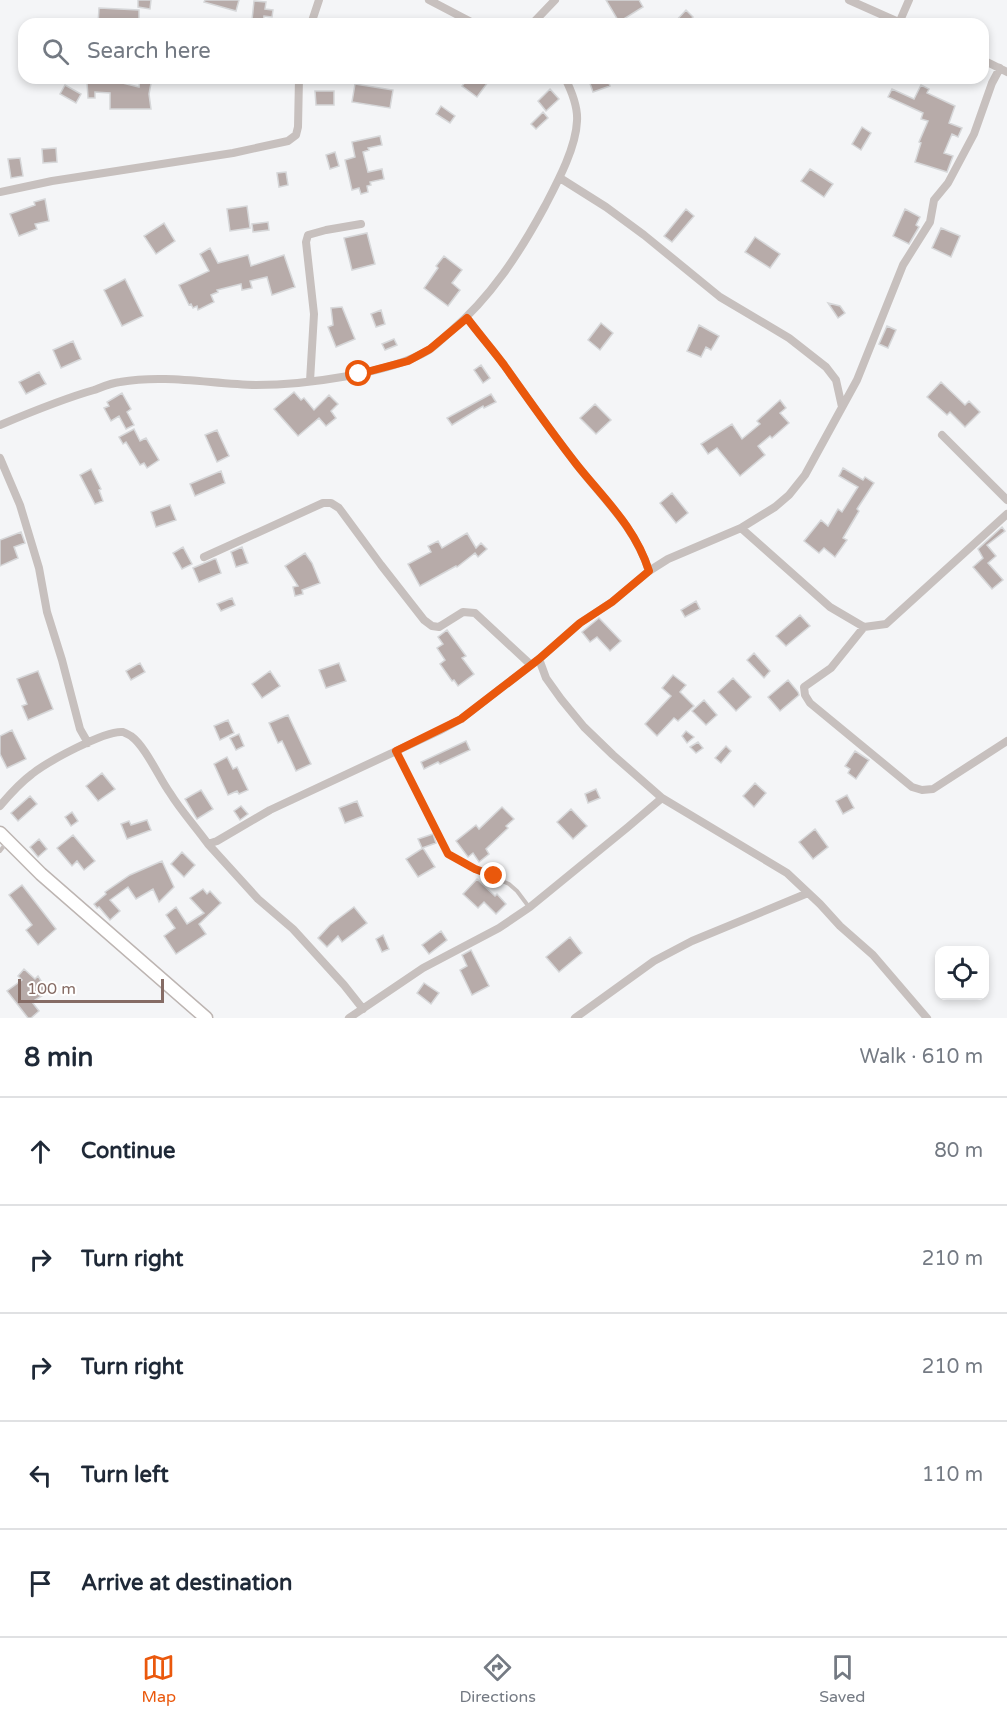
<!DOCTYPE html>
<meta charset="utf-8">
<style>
:root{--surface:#fff;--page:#f2f2f3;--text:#1f2937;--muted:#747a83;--line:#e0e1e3;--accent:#ea580c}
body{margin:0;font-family:"Varela Round",sans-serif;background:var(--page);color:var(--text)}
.controls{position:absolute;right:18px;bottom:18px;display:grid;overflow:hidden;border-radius:12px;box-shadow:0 3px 9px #0003}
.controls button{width:54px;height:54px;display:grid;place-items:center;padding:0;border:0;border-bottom:2px solid var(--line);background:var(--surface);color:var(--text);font:30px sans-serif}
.scale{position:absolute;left:18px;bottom:15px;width:146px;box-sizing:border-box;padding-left:6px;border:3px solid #866c65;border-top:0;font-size:16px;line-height:21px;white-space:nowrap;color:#866c65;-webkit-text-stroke:4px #fff;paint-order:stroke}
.stop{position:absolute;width:18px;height:18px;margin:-14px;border:4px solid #ea580c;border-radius:50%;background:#fff}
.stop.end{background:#ea580c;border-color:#fff;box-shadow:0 2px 6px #0008}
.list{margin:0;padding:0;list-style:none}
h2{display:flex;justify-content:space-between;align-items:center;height:78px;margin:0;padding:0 24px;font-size:26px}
h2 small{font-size:20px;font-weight:400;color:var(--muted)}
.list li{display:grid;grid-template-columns:39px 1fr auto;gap:18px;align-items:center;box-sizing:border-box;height:108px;padding:0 24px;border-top:2px solid var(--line)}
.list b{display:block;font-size:22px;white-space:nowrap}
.list em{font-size:20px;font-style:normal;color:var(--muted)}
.icon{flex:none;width:33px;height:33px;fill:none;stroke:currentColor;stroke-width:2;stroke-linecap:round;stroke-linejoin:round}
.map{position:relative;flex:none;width:1007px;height:1018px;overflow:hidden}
.search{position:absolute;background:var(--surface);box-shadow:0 3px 9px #0003;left:18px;right:18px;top:18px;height:66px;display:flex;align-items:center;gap:15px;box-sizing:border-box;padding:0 21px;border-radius:18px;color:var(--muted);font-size:22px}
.sheet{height:618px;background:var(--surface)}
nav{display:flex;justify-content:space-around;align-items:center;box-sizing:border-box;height:84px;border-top:2px solid var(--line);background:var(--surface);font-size:16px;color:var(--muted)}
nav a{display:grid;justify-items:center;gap:3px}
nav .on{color:var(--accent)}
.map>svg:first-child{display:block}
.building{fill:#b7aba9;stroke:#d6d7d9;stroke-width:1.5}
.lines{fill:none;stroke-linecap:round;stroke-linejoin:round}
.secondary-casing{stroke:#bdb5b2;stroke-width:15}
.lane{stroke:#c7c0be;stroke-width:4}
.street{stroke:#c7c0be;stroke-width:8}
.secondary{stroke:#fff;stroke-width:12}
.route{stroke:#ea580c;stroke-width:8}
</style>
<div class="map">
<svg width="1007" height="1018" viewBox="0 0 1007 1018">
<rect width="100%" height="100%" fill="#f4f5f7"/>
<path class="building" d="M138 0H151L150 9 138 7Z
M205 0H239L236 11 204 2Z
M606 0H639L643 7 619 22Z
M254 1 266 2 265 9 273 10 272 17 264 16 263 22 252 20Z
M99 8 139 10V24H98Z
M686 10 693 17 687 24H673Z
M98 78H118V82L139 87 140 78H152L149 94 151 109H110V93L95 92V98H88L87 82H98Z
M468 78H491L477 97 462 86Z
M588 78H607L610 86 593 92Z
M355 84 393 90 390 108 352 102Z
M65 85 81 94 76 103 60 94Z
M921 85 929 89 927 93 955 106 949 123 962 128 958 137 952 134 944 153 953 156 947 172 915 162 921 143 919 142 928 121 921 119 923 113 888 97 892 89 914 99Z
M550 89 559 99 546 111 538 101Z
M315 91H334V105H316Z
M441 106 455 116 450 123 436 114Z
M543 112 548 118 536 129 531 124Z
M862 127 871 133 861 150 852 144Z
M380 136 382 145 368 148 369 150 363 152 368 172 382 169 384 179 370 182 371 185 367 186 368 192 361 194 359 188 352 190 345 160 355 157 352 142Z
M56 148 57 162 43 163 42 149Z
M335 152 339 166 330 169 326 155Z
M20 158 23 176 11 178 8 159Z
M810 169 833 184 824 197 801 181Z
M286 172 288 185 279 187 277 173Z
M45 199 49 221 35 224 37 229 19 236 10 214 35 205 34 202Z
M247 206 250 228 230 231 227 209Z
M686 209 694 216 672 242 664 236Z
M905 209 920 217 916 225 919 227 909 244 893 236Z
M268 222 269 230 253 232 252 224Z
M164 223 175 241 156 254 144 236Z
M941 228 960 236 951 257 932 248Z
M367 233 375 264 352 270 344 238Z
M755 237 780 254 770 268 745 252Z
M210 248 218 263 248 255 251 266 284 255 295 287 272 295 267 277 250 281 252 288 242 290 241 284 217 290 218 292 211 295 214 302 198 310 197 306 193 308 191 304 189 305 179 285 209 271 200 254Z
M444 256 462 270 452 283 460 290 448 306 424 288 438 268 436 266Z
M125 279 143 316 122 326 104 290Z
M828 303 840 306 845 313 838 318Z
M342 307 355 339 336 347 328 327 333 325 331 308Z
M381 310 385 324 376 327 371 314Z
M601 323 613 333 600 350 588 340Z
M699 325 719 336 711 350 706 347 701 357 687 351Z
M887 326 896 330 888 348 879 344Z
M394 339 397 345 385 350 382 344Z
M73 341 81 359 61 368 53 350Z
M481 365 490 378 483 383 474 370Z
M39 372 46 384 26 394 19 382Z
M941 382 965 405 969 401 980 412 965 427 950 412 947 415 927 397Z
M294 392 301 400 304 398 314 410 329 395 338 404 331 411 336 418 326 426 319 418 298 436 274 409Z
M122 393 131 409 127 412 134 425 126 429 119 416 111 421 104 408 109 406 107 402Z
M491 394 496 402 484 408 483 406 452 425 447 418Z
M780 400 786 408 780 413 789 423 772 438 770 436 758 446 765 455 740 476 717 448 708 454 701 444 732 424 742 439 760 424 757 421Z
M595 404 611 420 596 434 580 418Z
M134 429 140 441 146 438 159 460 147 468 144 463 140 465 126 442 123 444 119 437Z
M217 430 229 456 217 462 205 435Z
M843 468 863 480 865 477 874 483 857 509 859 511 843 538 847 540 835 557 824 548 819 553 804 541 821 520 828 526 838 509 842 512 858 487 839 476Z
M91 469 101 489 99 490 103 501 95 504 80 475Z
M221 471 225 483 195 496 190 484Z
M672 493 688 513 676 523 660 503Z
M170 505 176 520 156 527 151 512Z
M1002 527 1005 531 987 545 996 556 988 563 1003 580 992 589 973 567 983 558 978 549Z
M21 532 25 543 14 547 18 558 0 566V540Z
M467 533 476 548 481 543 487 549 478 557 475 553 457 567 456 566 420 586 408 564 431 552 428 546 438 541 442 548Z
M183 547 192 564 182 569 173 553Z
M242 547 248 563 236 567 231 552Z
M305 553 312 563 320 583 302 590 303 594 295 596 293 587 298 586 285 566Z
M214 559H216L221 573 199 582 193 568Z
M232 598 235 605 221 611 217 604Z
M696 601 700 609 685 617 681 610Z
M800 615 810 626 786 646 776 636Z
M599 618 621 641 610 651 597 637 590 642 582 632Z
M447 630 466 656 462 658 474 674 458 686 454 680 452 681 440 664 445 660 437 648 443 644 438 637Z
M754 653 770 671 764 678 747 660Z
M140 663 145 672 131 680 126 671Z
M339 663 346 681 326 688 319 670Z
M38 671 53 709 28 720 22 706 27 704 17 679Z
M270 671 280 686 262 698 252 684Z
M673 675 686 685 680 692 694 706 678 721 674 718 657 736 645 724 671 696 662 688Z
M733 678 751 697 736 711 718 692Z
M788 680 798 692 799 695 780 711 768 697Z
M704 700 717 715 706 725 692 711Z
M288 715 311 764 296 771 282 741 278 743 269 723Z
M228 720 234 733 220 740 214 726Z
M12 730 26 759 7 768 0 754V736Z
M686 731 694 737 687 743 682 736Z
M239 734 244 746 236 750 230 738Z
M466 741 470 750 440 764 438 762 424 769 421 762Z
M698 742 703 748 696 753 690 747Z
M726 746 731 751 721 763 715 758Z
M855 751 869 760 856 779 848 773 850 769 845 766Z
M227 757 233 769 237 767 248 790 239 794 237 791 228 795 214 764Z
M102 773 115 789 98 801 86 786Z
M755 783 766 793 754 807 743 796Z
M596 789 600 798 588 803 585 794Z
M201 790 213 809 197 819 185 799Z
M847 795 854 808 843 814 836 801Z
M30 796 37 804 18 821 11 813Z
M357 801 363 816 345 823 339 808Z
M241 806 248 814 240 820 234 811Z
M502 807 514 819 506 826 508 828 486 849 489 854 479 862 473 853 468 857 456 841 476 825 479 829Z
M571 809 587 826 573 839 557 822Z
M72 812 78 821 71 826 65 817Z
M147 820 151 830 127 839 121 824 129 821 131 825Z
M815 829 828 847 813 859 799 842Z
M433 834 436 843 422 848 418 839Z
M73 835 95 861 84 870 77 861 72 866 57 848Z
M39 839 47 849 38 857 30 847Z
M423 848 435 867 418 877 406 859Z
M182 852 195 865 184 877 171 864Z
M162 861 174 887 159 902 153 889 136 899 128 887 110 900 120 911 110 920 99 907 97 908 94 904 106 894 105 892 130 875Z
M477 879 495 896 497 894 506 904 496 914 484 902 478 908 463 894Z
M22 885 56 929 38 945 26 930 32 925 9 895Z
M203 889 207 894 210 891 221 903 199 924 206 934 176 954 164 936 175 928 166 915 176 907 187 924 204 913 190 898Z
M354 907 367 923 342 942 338 936 327 947 318 938 330 925Z
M441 931 447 940 429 954 422 945Z
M383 935 389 949 382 952 376 939Z
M570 937 582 953 559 972 546 957Z
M471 950 489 986 472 995 460 970 467 966 462 955Z
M24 969 35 979 38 976 48 992 32 1002 39 1011 31 1018H28L7 991 22 980 18 976Z
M424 983 439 993 431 1004 417 993Z"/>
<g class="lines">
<g class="secondary-casing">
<path id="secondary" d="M0 833 41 874 206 1018"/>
</g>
<path class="lane" d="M396 751 448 853 475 869 509 884 517 891 529 907
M0 851 7 842"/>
<path class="street" d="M429 0 475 24
M849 0 903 24
M899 23 909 0
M311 24 319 0
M532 24 555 0
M983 60 1007 72
M560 178 606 207 644 235 720 297 789 338 826 367 836 380 842 407
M0 192 52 181 233 153 288 141 296 135 298 127 299 78
M467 318C479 334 492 349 504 365 528 399 552 433 577 465 605 501 635 527 649 571
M310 381 314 314 306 242 308 235 326 230 361 224
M0 425C31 412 62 399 94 390 102 387 111 383 120 382 165 374 211 384 256 385 303 385 389 374 429 350 436 345 443 338 450 332 491 297 519 254 545 206 557 183 576 148 577 121 578 108 571 90 565 78
M942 435 1007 500
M0 458 20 505 39 568 47 612 62 660 80 729 88 743
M741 528 830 607 864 627 831 668 804 687 805 695 810 703 912 787 922 790 933 789 1007 741
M204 557 323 503H331L339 508 381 565 424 620 432 626 439 627 463 612 475 613 531 665
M864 627 886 624 1007 514
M539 659 546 678 561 699 584 727 613 755 662 798 787 873 820 904 840 926 873 955 927 1018
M0 806C10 794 20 783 32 774 47 762 105 730 123 732 126 733 129 735 131 736 146 747 159 778 170 793 181 811 196 827 208 844L217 841 270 810 439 731 461 719 539 659 580 623 612 602 649 571 668 559 741 528 775 507 789 495 805 475 857 380 903 265 930 222 934 200 948 183 974 134 992 83 1000 68
M208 844 258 899 293 929 344 985 363 1009
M349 1018 423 968 499 928 530 907 628 827 662 798
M575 1018 654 961 692 941 808 893"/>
<use href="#secondary" class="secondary"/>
</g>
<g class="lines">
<path class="route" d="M359 374 408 361 430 349 467 318C479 334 492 349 504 365 528 399 552 433 577 465 605 500 635 527 649 571L612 602 580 623 539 659 461 719 396 751 448 854 475 869 494 876"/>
</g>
</svg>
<div class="controls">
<button><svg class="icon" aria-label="locate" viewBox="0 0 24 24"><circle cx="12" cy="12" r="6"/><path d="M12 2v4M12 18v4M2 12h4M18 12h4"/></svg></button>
</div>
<div class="scale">100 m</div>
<div class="stop" style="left:359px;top:374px"></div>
<div class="stop end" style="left:494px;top:876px"></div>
<div class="search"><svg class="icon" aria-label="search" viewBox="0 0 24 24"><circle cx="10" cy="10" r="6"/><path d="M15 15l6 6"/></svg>Search here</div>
</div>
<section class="sheet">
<h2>8 min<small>Walk · 610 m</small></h2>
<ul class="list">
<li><svg class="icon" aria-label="ahead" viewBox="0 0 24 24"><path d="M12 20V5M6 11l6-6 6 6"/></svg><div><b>Continue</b></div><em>80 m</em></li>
<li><svg class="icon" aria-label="right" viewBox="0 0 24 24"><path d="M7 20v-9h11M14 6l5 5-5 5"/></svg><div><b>Turn right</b></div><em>210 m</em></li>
<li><svg class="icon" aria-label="right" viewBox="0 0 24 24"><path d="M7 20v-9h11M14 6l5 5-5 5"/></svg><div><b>Turn right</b></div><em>210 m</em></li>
<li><svg class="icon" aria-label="left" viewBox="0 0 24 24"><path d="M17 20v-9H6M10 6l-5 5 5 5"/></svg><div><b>Turn left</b></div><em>110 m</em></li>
<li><svg class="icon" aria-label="arrive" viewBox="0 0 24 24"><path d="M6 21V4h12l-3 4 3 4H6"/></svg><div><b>Arrive at destination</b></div></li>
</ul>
</section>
<nav>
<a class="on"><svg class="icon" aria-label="map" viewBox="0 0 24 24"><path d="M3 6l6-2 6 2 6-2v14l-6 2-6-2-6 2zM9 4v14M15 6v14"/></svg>Map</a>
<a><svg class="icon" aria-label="directions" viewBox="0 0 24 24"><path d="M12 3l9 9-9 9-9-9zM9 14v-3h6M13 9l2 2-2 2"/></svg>Directions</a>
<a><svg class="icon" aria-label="saved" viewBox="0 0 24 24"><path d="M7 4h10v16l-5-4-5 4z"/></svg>Saved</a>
</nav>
